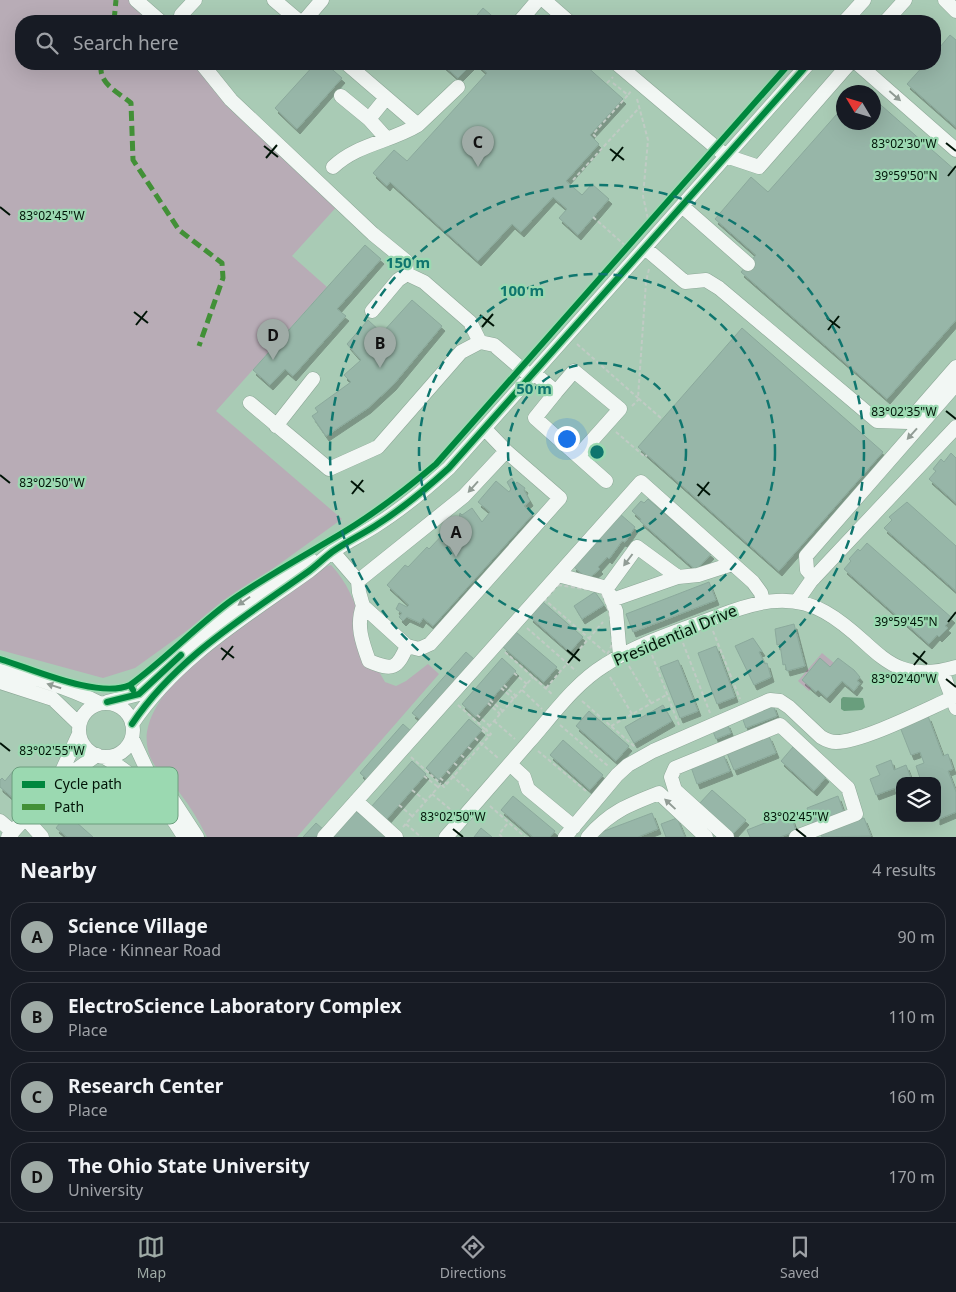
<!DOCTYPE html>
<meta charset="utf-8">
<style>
:root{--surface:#171b24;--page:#20242c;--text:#f1f3f6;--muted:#9ea1a6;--line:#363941;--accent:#9faba6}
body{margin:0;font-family:"Noto Sans",sans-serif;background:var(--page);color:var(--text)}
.controls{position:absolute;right:15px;bottom:15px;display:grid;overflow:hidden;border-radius:10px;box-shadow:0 5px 20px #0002}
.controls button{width:45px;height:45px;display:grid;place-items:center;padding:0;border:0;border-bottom:1px solid var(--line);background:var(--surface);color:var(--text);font:25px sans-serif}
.compass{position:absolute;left:836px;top:85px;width:45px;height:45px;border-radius:50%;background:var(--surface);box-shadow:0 5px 20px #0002;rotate:308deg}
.you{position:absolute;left:566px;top:438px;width:18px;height:18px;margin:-12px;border:4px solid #fff;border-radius:50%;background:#1a73e8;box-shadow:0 0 0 8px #1a73e833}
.badge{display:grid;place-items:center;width:32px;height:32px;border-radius:50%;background:var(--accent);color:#111;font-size:16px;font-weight:700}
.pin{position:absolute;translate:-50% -41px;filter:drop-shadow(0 1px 2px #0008)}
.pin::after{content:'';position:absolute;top:26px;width:18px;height:15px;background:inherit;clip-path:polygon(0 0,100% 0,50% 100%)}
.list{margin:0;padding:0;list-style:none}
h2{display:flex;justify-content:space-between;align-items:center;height:65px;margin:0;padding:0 20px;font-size:21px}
h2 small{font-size:16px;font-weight:400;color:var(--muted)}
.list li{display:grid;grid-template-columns:32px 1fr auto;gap:15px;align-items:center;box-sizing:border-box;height:70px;margin:0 10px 10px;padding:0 10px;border:1px solid var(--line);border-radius:20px}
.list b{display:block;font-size:19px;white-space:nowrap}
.list p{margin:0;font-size:16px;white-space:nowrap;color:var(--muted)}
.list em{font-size:16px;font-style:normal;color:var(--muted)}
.icon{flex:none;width:28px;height:28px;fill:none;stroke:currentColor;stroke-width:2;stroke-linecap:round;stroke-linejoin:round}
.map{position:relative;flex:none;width:956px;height:837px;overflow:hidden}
.search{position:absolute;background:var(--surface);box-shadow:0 5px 20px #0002;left:15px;right:15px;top:15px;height:55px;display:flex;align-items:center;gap:12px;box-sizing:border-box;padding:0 18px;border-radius:20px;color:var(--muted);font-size:19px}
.sheet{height:385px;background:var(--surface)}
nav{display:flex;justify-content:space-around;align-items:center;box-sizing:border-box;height:70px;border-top:1px solid var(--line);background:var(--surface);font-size:14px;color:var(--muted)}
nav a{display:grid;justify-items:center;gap:2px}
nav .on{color:var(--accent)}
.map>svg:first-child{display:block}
.green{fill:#b8acb6}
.water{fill:#699e7d}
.building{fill:#97b6a8;stroke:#8ba99c;filter:url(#shadow)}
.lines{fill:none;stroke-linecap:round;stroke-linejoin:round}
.minor-casing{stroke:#8da897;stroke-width:15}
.path{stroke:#c0cbc4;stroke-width:2;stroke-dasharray:4 2.5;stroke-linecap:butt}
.minor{stroke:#f2f7f4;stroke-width:14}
.quiet{stroke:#429037;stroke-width:5;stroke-dasharray:10 5;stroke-linecap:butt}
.cycleway-casing{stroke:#9bd9b1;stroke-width:9}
.cycleway{stroke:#00873e;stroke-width:6}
.oneway{fill:#919c95}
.ticks{fill:none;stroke:#001407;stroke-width:2}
.ring{fill:none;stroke:#0f766e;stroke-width:2.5;stroke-dasharray:9 6}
.labels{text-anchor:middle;stroke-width:4.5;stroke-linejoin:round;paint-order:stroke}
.street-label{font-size:16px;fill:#001407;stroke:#9bd9b1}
.key{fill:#9bd9b1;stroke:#6c9e7e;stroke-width:1}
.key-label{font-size:14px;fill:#001407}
.ticks-label{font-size:12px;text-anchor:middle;fill:#001407;stroke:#9bd9b1;stroke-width:4.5;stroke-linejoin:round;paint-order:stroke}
.centre{fill:#0f766e;stroke:#9bd9b1;stroke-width:2.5}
.ring-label{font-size:15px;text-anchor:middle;font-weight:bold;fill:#0f766e;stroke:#9bd9b1;stroke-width:4.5;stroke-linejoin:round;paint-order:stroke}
</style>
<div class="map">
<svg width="956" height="837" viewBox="0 0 956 837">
<defs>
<filter id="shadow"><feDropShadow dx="3" dy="5" stdDeviation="0" flood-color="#0004"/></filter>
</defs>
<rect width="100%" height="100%" fill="#a9cbb5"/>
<path class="green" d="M0 0H136L160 21H21V64H202L340 203 292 256 327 287 216 411 342 519 135 668 103 678 0 650Z
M331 565C363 599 362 643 385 682L396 686 406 681 428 664 439 674 297 837H207C199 821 190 806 179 792 167 779 152 768 148 750 131 685 278 598 324 567Z
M822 653 834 663 830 667 820 658 802 679 811 688 809 691 798 681Z"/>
<path class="water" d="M843 697 863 698 865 707 862 710 844 711 841 709V699Z"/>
<path class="building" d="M483 8 498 21H472Z
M950 35 956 40V127L907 84 925 64H935V53Z
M315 64H326L342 78 297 129 275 108Z
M442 64H472L458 78Z
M477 64H584L623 99 590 135 599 144 566 181 582 195 592 184 609 199 578 235 559 218 567 209 553 197 521 232 512 224 478 261 390 182 387 186 373 173 394 150 407 161 487 73Z
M860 87 866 92H855Z
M874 99 956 171V320L887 399 741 272 756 255 715 219 751 177 768 192 844 106V122H874Z
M365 245 381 259 337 309 346 316 293 376 285 369 270 385 253 370Z
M412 300 442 326 393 385 368 408 326 436 312 416 318 412 315 408 351 382 344 375 361 360 347 344 368 320 382 333Z
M742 328 883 452 779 571 638 447Z
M951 453 956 458V503L929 479 936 471 933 469 941 459 944 462Z
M512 478 515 484 517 482 525 488 524 490 530 501 524 506 533 514 433 626 423 618 420 623 407 617 403 621 399 617 402 613 396 609 399 603 407 607 409 605 387 585 405 565 408 567 427 547 429 549 448 529 464 543 466 541 458 527 460 513 462 515 472 508 482 522 490 512 478 502 496 481 509 492 511 489 507 482Z
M648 499 711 554 696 570 640 521 641 519 632 511 641 501 644 503Z
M907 502 956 546V591L884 528 892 520 889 517Z
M620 514 635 527 625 542 622 541 609 559 607 557 598 567 600 569 588 579 573 566Z
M867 543 952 618 945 626 948 628 939 637 937 635 929 644 844 569 851 561 849 559 858 549 860 551Z
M709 582 716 600 633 632 626 614Z
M595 592 604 605 582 619 574 606Z
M543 602 583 637 570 652 530 617Z
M794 624 805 666 787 671 785 664 783 665 780 644 777 645 775 629Z
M516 632 557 667 544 682 503 647Z
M753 638 762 651 759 652 765 664 767 663 771 677 754 685 735 646Z
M716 646 735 697 717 704 698 653Z
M466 652 475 660 422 721 412 713Z
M502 658 516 671 476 717 462 704Z
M820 658 830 667 838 658 854 670 860 677 857 681 860 683 854 691 842 681 827 698 818 690 816 692 802 680Z
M678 660 698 711 680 718 660 667Z
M663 705 672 721 634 743 625 727Z
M773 705 777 716 746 728 742 717Z
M589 711 629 746 616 761 576 726Z
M928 716 943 756 948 754 953 769 948 771 956 792V812L937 820V781H921L916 766 924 763 920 752 911 755 900 727Z
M469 719 482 730 439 780 426 768Z
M727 723 731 733 716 739 712 729Z
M403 724 412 732 369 781 360 773Z
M769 736 776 753 734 770 727 753Z
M563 740 603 775 590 790 550 755Z
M793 747 826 777 814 791 781 761Z
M723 754 730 771 697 784 691 767Z
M891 760 894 770 906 765 912 781H900L899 798 895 788 876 795 870 779 880 775 876 766Z
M412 761 426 774 386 820 371 807Z
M14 770 27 781 13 798 0 787V780L2 778 5 781Z
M712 790 746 820 733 834 699 804Z
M513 796 555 831 550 837H533L501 810Z
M838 796 844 813 813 825 807 808Z
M355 811 362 816 386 837H332Z
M652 813 658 829 638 837H600L599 833Z
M790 813 796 831 780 837H750L747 830Z
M67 814 93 837H67L56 828Z
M677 818 685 837H666L661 824Z
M864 818 871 836 822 837 821 834Z
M316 823 324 830 318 837H303Z
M481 828 492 837H474Z"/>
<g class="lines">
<g class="minor-casing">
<path id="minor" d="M136 0 160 21
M274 0 299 21
M544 0 568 21
M945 0 956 11
M181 15 195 0
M304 21 322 0
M520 21 538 0
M845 21 864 0
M886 21 905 0
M202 64 231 100 373 234 406 261 407 274
M347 64 418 125 458 87
M617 64 726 156 759 167 849 64
M858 64 956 150
M341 96 369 119 387 139
M369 119 386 98
M333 167C357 144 390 142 418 125
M682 206 748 264
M645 248 685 282 706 280 719 288 877 421 908 422 956 367
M372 311 398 280 407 274 424 282 470 322 480 342
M534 373 556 392 535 418 606 481
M556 392 574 371 620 409 578 456
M250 403 329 469 378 447 461 352 480 342 494 345 531 377
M276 426 313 379
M333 552 358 581 359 592 363 606 407 646 419 649 430 644 560 498 506 451 485 429
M558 575 607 588 616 611 620 656
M814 578 807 570 806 556 956 384
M358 581 464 496 506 451
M607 588 637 547 678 577
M612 600 678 577 698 575 732 564
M797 601 811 581 956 427
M363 606C356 625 362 642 369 661 393 671 397 669 407 646
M0 671C32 676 70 688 99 703
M942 671 956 708
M0 682 53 699 79 724
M107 702 139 694 229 611 270 583 311 560
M79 730a27 27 0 1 1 54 0a27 27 0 1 1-54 0Z
M132 724C177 657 245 617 309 571 317 565 324 558 332 552 346 542 361 535 375 526 402 509 426 489 449 468L808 64
M132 738 147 770 167 791 197 837
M104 757C136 775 166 805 184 837
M510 764 524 777 528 789 574 827
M56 784 79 734
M356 801 396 837
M26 819 42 837
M0 821 13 832
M8 837 56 784 97 755
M324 837 641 482 753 582 761 593 763 602
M446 837C473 806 501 774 528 743 552 716 574 684 605 665 639 643 679 631 716 617 752 603 789 591 825 612 877 641 885 688 956 667
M565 837 617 775 628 765 653 751 770 700 780 701 789 707 821 737C826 740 830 742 836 742 862 742 925 710 952 698
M588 837C610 812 628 805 659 793L706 837
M727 837 675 790 671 777 675 768 780 725 848 788 856 814 796 837"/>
</g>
<path class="path" d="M607 83 613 77
M613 83 628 95 631 91
M637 99 648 140 643 196 649 224
M596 137 593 134 628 95
M573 180 639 108
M593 217 628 248
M649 269 646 282 638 398 662 419
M577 344 638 398
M632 406 639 399
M616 432 645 457 647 455
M558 585 597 591 601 593C609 607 619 641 607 654L545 600Z
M527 628 576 671
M713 631 740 699
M683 643 710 713
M505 652 552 694
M652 655 679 725
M629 666 651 703
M514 673 527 684
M610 677 632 714
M504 685 516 696
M501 688 514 699
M546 688 603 622
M522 690 542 709
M490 700 503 711
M582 701 635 747
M488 703 500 714
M458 705 486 730
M477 715 490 726
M494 721 515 739
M560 725 608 766
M611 726 668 694
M482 730 489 736
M475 738 498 758
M468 747 474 751
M538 751 586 791
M461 755 467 760
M411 757 441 784
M454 763 460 768
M447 771 469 791
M424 776 438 787
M440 778 446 783
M412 790 426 801
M432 794 451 810
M399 805 412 816
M490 806 525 837
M406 824 421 837
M403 827 441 784 444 787 491 734 486 730 533 677
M502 837 499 834 508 823"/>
<use href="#minor" class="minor"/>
<path class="quiet" d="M114 21 116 0
M102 64C96 82 119 93 131 103L133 160 179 230 222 263 223 278 199 346"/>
<g class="cycleway-casing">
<path id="cycleway" d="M0 659C33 669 98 699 130 685L133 690
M130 685C166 659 196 626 232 600 264 578 298 559 332 539 369 518 403 492 436 464L789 64
M107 702 139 694 181 655
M132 724C177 657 245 617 309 571 317 565 324 558 332 552 346 542 361 535 375 526 402 509 426 489 449 468L808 64"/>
</g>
<use href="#cycleway" class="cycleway"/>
</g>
<defs><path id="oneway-solid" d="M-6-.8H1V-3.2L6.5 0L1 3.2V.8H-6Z" transform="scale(1.25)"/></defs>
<g class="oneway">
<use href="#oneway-solid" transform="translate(895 96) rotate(41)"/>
<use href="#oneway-solid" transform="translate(912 434) rotate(132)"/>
<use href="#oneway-solid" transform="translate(473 487) rotate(132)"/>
<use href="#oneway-solid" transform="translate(628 560) rotate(127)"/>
<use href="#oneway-solid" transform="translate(244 601) rotate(145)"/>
<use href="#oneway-solid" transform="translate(54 686) rotate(-162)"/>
<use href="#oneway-solid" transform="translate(670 804) rotate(-137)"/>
</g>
<path class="ticks" d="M946 143 956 151M264 146 278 157M610 149 624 160M266 158 277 145M612 161 623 147M948 176 956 166M0 207 10 215M134 312 148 323M480 315 494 326M827 318 840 328M136 325 147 311M482 327 493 314M828 330 839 316M946 411 956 419M0 475 10 483M351 481 364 492M697 484 710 495M352 494 363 480M698 496 709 482M948 622 956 612M221 648 234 658M567 650 580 661M913 653 927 664M222 660 233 646M568 663 579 649M914 665 925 651M946 679 956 687M0 743 10 751M453 829 463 837M796 829 806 837"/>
<g class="ring">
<circle cx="597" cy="452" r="89"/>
<circle cx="597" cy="452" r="178"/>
<circle cx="597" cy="452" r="267"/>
</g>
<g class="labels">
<g class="street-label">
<text transform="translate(675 635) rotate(-23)" y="6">Presidential Drive</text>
</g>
</g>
<rect x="12" y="767" width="166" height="57" rx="8" class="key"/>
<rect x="22" y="781" width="23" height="7" fill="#00873e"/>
<rect x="22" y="804" width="23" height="6" fill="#429037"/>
<g class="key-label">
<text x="54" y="789">Cycle path</text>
<text x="54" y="812">Path</text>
</g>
<g class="ticks-label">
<text x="904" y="148">83°02'30"W</text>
<text x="906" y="180">39°59'50"N</text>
<text x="52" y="220">83°02'45"W</text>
<text x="904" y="416">83°02'35"W</text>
<text x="52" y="487">83°02'50"W</text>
<text x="906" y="626">39°59'45"N</text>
<text x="904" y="683">83°02'40"W</text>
<text x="52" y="755">83°02'55"W</text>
<text x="453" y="821">83°02'50"W</text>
<text x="796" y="821">83°02'45"W</text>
</g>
<circle cx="597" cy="452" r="8" class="centre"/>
<g class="ring-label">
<text x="408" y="268">150 m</text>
<text x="522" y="296">100 m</text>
<text x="534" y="394">50 m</text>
</g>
</svg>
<div class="controls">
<button><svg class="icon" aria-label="layers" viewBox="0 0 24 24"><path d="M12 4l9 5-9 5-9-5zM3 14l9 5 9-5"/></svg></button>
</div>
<svg class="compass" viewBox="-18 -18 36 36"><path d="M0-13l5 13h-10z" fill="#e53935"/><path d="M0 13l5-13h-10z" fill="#9ea1a6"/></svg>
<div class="you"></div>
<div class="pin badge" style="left:456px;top:557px">A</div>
<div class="pin badge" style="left:380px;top:368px">B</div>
<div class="pin badge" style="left:478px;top:167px">C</div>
<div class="pin badge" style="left:273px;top:360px">D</div>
<div class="search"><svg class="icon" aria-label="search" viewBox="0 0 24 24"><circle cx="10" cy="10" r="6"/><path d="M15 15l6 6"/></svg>Search here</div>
</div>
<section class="sheet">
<h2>Nearby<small>4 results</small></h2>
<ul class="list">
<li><span class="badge">A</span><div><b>Science Village</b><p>Place · Kinnear Road</p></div><em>90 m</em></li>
<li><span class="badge">B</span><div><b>ElectroScience Laboratory Complex</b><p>Place</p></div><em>110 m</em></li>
<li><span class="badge">C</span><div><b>Research Center</b><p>Place</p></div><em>160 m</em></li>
<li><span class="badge">D</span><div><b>The Ohio State University</b><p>University</p></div><em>170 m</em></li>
</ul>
</section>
<nav>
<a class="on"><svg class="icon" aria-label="map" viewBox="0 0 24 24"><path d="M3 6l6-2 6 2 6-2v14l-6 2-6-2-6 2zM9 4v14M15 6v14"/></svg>Map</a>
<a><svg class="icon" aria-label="directions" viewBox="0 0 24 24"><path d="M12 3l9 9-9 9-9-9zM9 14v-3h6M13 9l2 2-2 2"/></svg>Directions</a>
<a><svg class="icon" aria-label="saved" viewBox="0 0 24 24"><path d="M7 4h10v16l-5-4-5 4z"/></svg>Saved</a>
</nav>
